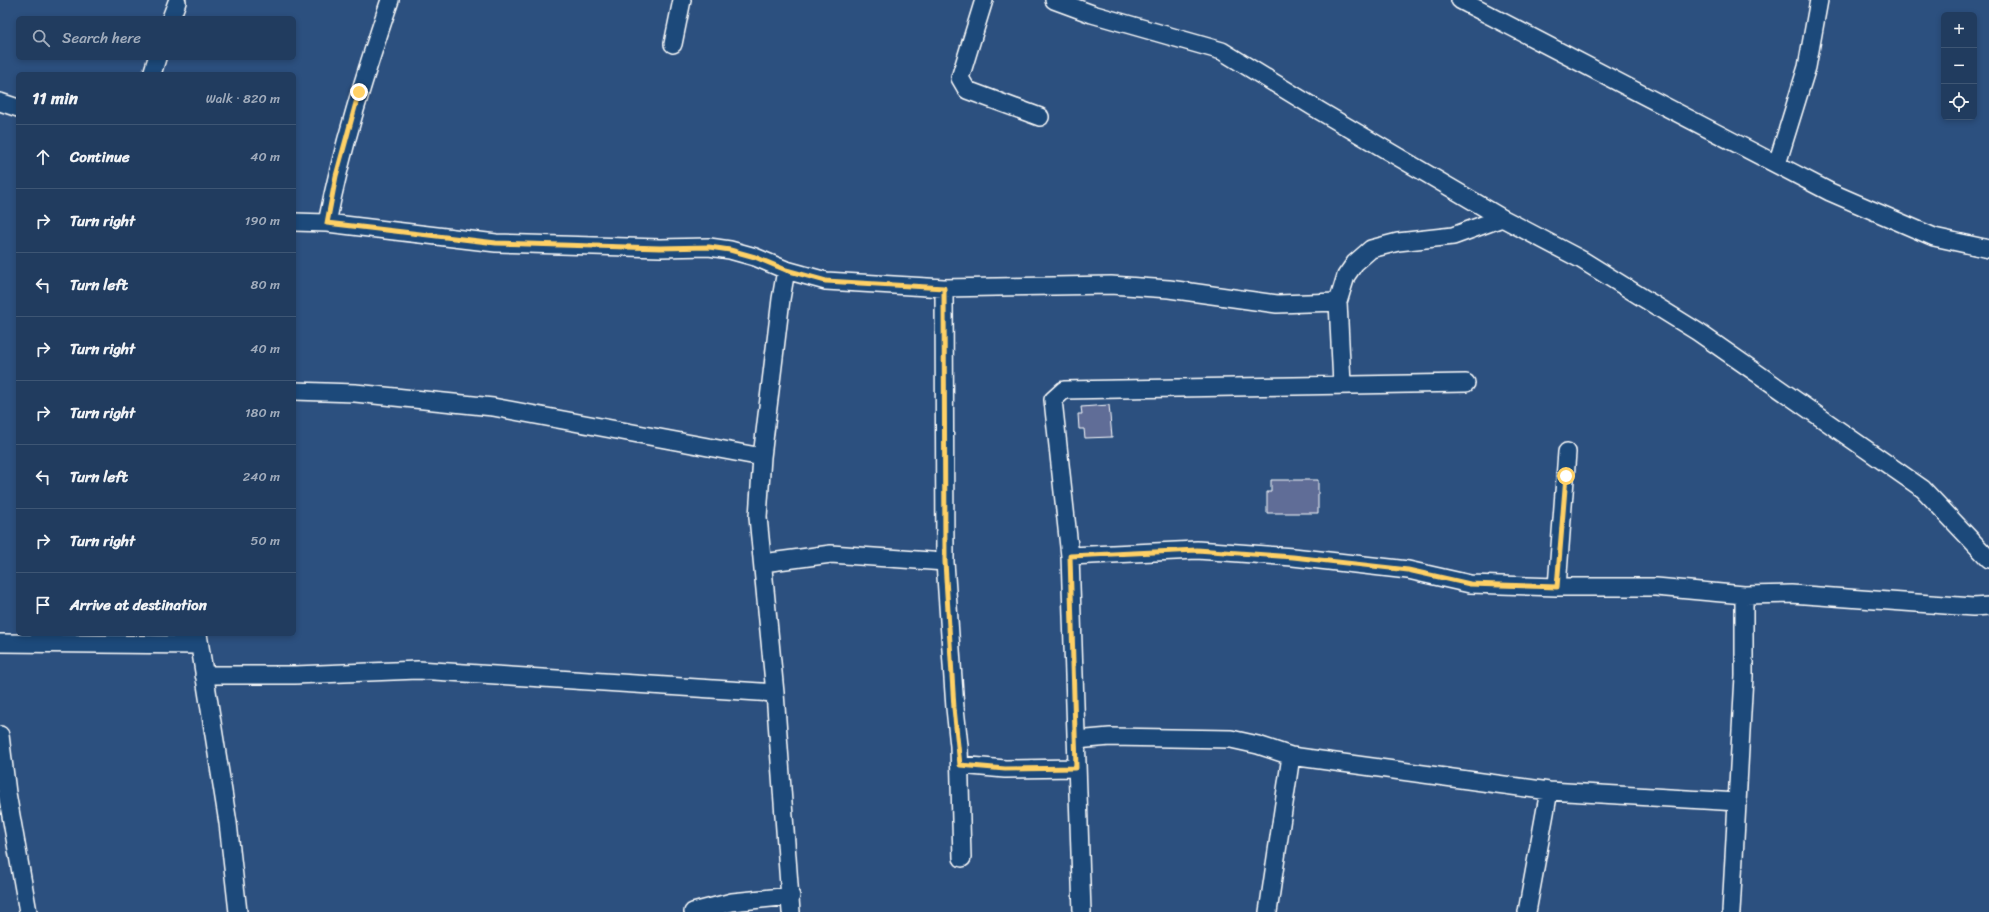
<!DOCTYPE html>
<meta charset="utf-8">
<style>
:root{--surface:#213c5f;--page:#294365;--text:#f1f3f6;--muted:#a2adbd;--line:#3e5674}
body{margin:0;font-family:Sriracha,sans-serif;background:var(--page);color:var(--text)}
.controls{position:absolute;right:12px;top:12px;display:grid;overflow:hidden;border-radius:6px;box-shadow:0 2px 6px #0003}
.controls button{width:36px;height:36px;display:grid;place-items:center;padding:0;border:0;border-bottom:1px solid var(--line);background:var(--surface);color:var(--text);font:20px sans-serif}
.stop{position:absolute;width:12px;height:12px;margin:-9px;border:3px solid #ffd166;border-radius:50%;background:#fff}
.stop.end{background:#ffd166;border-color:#fff;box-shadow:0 1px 4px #0008}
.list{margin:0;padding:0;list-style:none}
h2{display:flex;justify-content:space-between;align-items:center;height:52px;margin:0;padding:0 16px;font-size:17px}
h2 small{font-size:13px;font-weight:400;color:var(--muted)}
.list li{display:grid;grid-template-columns:26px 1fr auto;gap:12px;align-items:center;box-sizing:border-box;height:64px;padding:0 16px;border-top:1px solid var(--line)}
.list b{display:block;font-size:15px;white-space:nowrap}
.list em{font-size:13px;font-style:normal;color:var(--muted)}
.icon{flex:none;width:22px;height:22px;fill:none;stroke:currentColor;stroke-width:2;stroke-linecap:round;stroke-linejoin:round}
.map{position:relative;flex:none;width:1989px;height:912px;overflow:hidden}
.search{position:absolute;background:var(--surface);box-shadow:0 2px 6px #0003;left:16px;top:16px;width:280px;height:44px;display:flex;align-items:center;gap:10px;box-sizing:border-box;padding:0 14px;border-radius:6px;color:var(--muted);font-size:15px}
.panel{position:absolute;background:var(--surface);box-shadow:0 2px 6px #0003;left:16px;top:72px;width:280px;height:564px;border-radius:6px}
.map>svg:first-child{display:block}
.building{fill:#616d97;stroke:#fff}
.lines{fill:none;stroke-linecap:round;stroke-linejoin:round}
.minor-casing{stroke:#fff;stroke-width:20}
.minor{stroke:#1f4a7a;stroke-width:17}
.route{stroke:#ffd166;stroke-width:5}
</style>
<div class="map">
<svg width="1989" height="912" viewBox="0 0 1989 912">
<rect width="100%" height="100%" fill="#2c507f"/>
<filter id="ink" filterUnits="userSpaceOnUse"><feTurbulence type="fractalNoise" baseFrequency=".025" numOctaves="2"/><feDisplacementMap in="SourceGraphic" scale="8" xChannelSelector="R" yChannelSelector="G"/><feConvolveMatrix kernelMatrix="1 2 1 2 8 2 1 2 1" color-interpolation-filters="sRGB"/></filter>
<g filter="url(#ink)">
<path class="building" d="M1109 405 1112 437 1085 438 1084 429H1079L1078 414H1082L1081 407Z
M1271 480H1318V513H1267V492H1271Z"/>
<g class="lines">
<g class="minor-casing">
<path id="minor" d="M984 0 960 78 967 90 1040 117
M1054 0 1092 14 1222 51 1320 111 1502 218 1582 260 1698 332 1923 489 1989 559
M1460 0 1830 192 1934 237 1989 249
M171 18 177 2
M673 44 682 0
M152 74 157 58
M0 102 18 108
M1777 164 1807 67 1819 0
M294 222 327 223 496 243 660 248 709 247 730 250 755 257 786 270 826 281 944 288 1111 285 1169 289 1277 304 1338 302
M327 223C342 147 365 74 390 0
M786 270 781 299 762 457 758 517 775 693 791 912
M944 288 945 562 955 708 959 746 962 858
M1342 384 1338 302 1346 276 1355 263 1371 249 1398 242 1453 236 1502 218
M294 391 355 393 493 407 762 457
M1070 556 1197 550 1293 557 1408 570 1470 584 1557 587H1656L1744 595 1791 594 1973 607 1989 606
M763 563 831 554 945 562
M1557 587 1567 452
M198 634 228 823 238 912
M0 643 198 645
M204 675H295L418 670 775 693
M0 735 7 793 28 912
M1076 740 1110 737 1231 739 1258 745 1291 756 1549 791 1738 802
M960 765 1005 769 1076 768
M693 912 732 902 791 896
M1082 912 1070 556 1053 400 1064 390 1466 383
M1268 912 1291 756
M1527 912 1549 791
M1731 912 1744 676V595"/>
</g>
<use href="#minor" class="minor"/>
</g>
</g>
<g class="lines" filter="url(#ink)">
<path class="route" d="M359 92 336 176 327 223 496 243 660 248 709 247 730 250 755 257 786 270 826 281 944 288 945 562 954 708 960 765 1005 769 1076 768 1070 556 1197 550 1293 557 1408 570 1470 584 1557 587 1566 476"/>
</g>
</svg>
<div class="controls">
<button>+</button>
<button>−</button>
<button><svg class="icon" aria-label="locate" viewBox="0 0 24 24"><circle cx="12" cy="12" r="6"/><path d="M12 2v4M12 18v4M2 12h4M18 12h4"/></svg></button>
</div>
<div class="stop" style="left:1566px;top:476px"></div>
<div class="stop end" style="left:359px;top:92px"></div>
<div class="search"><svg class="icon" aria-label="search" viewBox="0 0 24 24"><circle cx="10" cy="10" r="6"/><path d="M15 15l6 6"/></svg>Search here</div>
<section class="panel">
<h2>11 min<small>Walk · 820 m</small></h2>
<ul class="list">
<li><svg class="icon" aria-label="ahead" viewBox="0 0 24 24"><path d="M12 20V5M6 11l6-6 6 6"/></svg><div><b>Continue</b></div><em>40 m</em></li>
<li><svg class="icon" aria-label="right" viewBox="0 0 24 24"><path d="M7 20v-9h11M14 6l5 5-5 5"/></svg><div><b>Turn right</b></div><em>190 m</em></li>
<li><svg class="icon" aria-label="left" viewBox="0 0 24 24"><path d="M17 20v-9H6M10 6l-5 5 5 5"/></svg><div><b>Turn left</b></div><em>80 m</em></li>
<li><svg class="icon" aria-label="right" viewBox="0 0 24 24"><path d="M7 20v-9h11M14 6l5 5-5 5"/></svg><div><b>Turn right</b></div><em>40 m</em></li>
<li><svg class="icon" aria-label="right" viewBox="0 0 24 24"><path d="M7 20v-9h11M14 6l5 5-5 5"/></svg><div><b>Turn right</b></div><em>180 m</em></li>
<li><svg class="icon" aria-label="left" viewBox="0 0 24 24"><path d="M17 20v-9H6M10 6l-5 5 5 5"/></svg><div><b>Turn left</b></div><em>240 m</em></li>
<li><svg class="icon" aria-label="right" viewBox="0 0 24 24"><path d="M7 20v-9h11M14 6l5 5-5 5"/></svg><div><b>Turn right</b></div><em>50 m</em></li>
<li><svg class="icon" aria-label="arrive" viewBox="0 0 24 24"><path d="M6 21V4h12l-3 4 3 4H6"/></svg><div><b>Arrive at destination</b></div></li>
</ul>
</section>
</div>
